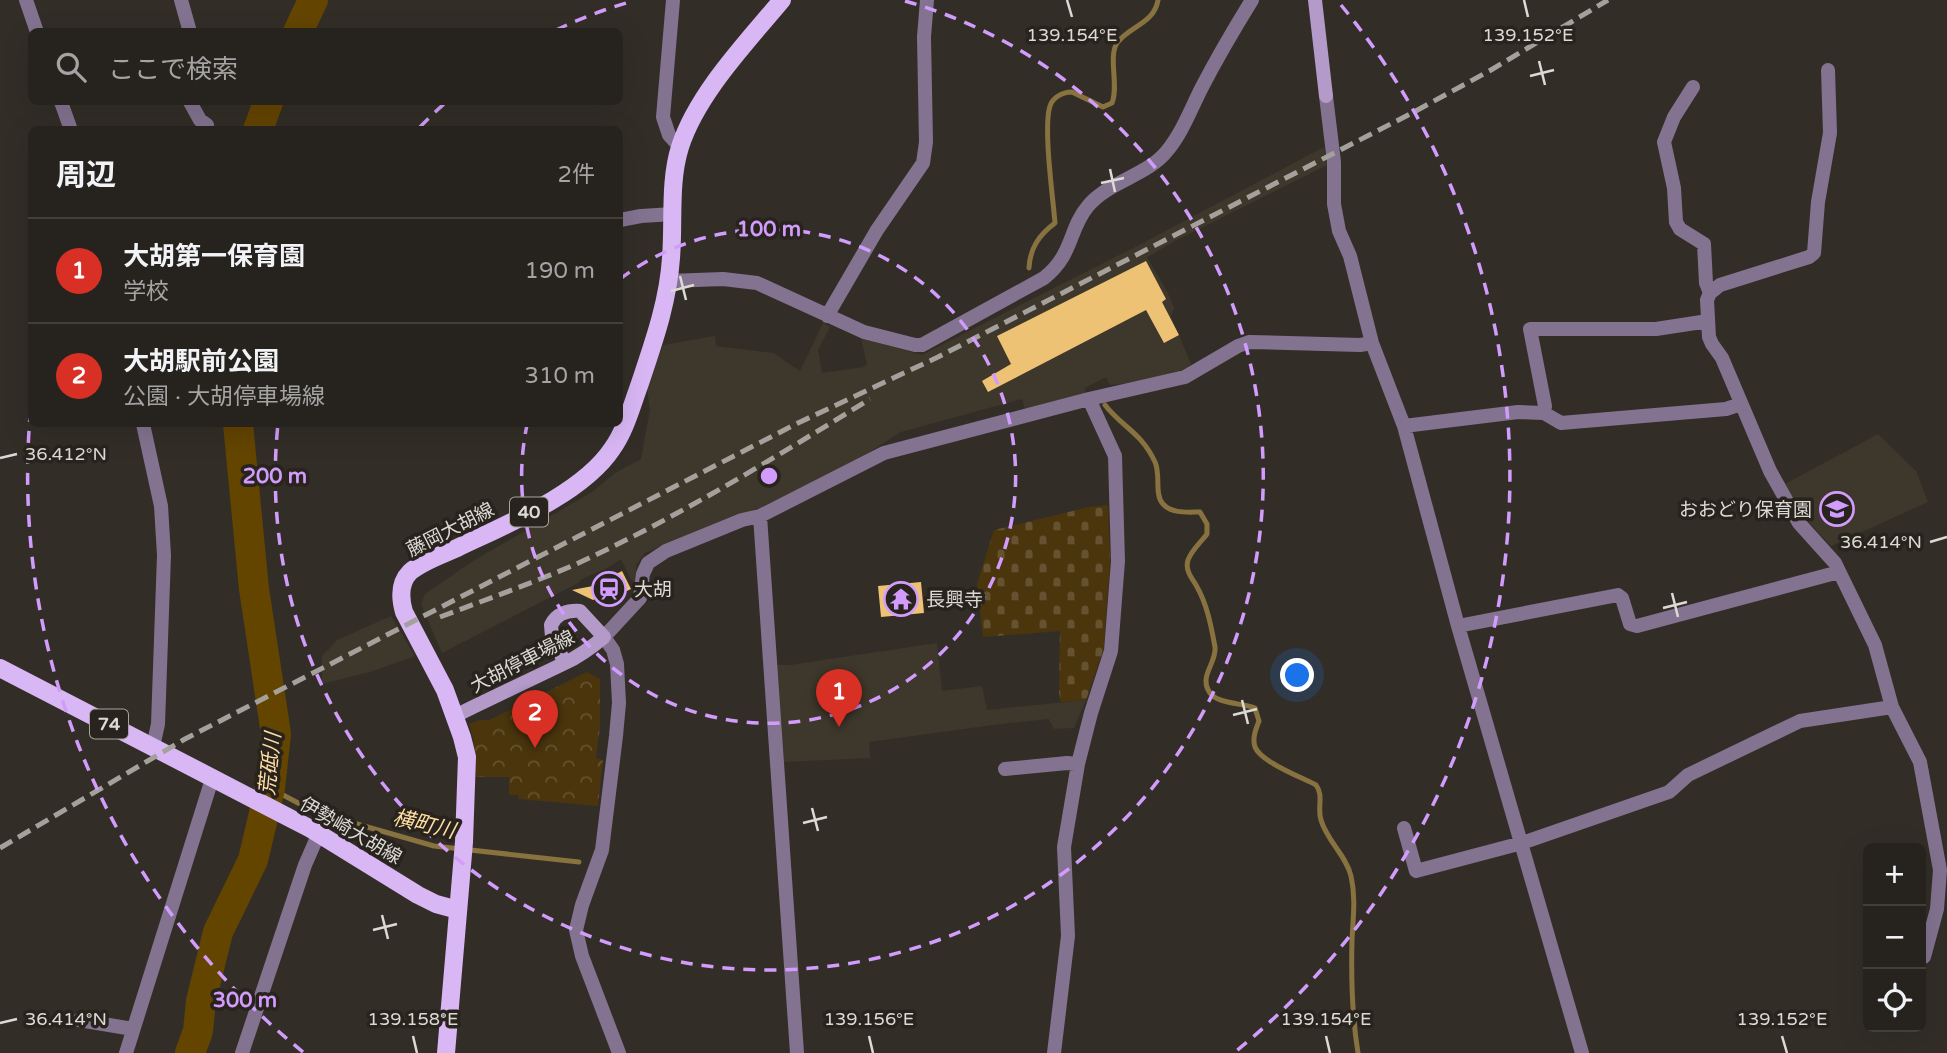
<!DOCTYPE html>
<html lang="ja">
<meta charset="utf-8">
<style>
:root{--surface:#26221d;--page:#2e2a26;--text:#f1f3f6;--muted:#a4a4a4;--line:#423f3b;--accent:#d93025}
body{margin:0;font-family:"Varela Round","Noto Sans JP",sans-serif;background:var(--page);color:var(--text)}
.controls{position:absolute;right:21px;bottom:21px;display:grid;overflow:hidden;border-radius:10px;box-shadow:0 7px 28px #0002}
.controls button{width:63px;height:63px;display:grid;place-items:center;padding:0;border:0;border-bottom:2px solid var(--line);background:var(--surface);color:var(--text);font:35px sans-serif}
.you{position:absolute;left:1298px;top:676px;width:24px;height:24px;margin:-18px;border:5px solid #fff;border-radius:50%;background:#1a73e8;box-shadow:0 0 0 10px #1a73e833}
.badge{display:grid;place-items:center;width:46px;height:46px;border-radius:50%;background:var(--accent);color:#fff;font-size:23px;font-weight:700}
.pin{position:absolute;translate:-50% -58px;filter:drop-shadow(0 2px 4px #0008)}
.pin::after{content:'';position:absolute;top:37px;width:24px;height:21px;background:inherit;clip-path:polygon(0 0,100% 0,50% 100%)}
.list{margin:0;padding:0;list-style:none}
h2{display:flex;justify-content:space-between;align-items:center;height:91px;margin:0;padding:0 28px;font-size:30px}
h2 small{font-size:23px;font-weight:400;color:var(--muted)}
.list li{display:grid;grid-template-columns:46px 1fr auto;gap:21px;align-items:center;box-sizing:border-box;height:105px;padding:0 28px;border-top:2px solid var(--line)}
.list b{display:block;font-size:26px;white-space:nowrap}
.list p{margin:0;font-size:23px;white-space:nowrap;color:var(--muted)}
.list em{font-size:23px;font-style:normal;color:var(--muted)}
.icon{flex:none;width:38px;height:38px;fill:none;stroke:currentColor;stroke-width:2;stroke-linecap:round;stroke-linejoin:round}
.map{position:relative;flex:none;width:1947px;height:1053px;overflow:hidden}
.search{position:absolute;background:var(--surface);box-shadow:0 7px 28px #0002;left:28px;top:28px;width:595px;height:77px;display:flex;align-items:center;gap:18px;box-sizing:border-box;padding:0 24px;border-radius:10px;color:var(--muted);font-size:26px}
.panel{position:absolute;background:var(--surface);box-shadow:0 7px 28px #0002;left:28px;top:126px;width:595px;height:301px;border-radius:10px}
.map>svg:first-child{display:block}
.built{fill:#3e372b}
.cemetery{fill:url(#cemetery-stones)}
.park{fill:url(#park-crowns)}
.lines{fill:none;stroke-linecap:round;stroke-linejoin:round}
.stream{stroke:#887240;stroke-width:5}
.river{stroke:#644500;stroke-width:30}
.building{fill:#eec275}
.street{stroke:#837391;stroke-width:14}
.secondary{stroke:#b39ac9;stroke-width:14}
.primary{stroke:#d9b7f5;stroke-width:18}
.rail{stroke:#a4a19c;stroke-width:5;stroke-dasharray:14 7;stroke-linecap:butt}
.ticks{fill:none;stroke:#dddad6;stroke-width:2.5}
.ring{fill:none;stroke:#d29cfd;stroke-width:3.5;stroke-dasharray:12 9}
.labels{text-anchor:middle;stroke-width:7;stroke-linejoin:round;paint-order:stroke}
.shield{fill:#28241d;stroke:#a7a39e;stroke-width:2}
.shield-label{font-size:18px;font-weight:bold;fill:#dddad6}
.poi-label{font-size:19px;fill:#dddad6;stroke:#28241d;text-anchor:start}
.street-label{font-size:19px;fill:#dddad6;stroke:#28241d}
.water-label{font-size:21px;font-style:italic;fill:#ffdda3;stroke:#28241d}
.ticks-label{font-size:18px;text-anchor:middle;fill:#dddad6;stroke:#28241d;stroke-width:7;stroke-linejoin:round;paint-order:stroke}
.centre{fill:#d29cfd;stroke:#28241d;stroke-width:3.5}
.ring-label{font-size:21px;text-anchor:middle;font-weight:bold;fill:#d29cfd;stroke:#28241d;stroke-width:7;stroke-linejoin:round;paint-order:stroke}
</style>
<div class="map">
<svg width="1947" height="1053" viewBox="0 0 1947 1053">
<defs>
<pattern id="cemetery-stones" width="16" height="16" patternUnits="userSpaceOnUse" patternTransform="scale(1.75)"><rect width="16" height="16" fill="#4a350d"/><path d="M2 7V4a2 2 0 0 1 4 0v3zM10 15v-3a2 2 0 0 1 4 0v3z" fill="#645230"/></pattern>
<pattern id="park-crowns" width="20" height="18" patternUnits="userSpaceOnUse" patternTransform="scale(1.75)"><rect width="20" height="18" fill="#4a350d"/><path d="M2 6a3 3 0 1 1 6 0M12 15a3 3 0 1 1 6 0" fill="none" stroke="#645230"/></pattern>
</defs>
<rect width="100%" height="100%" fill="#322e27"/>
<path class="built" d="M1324 147 1327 165 1177 240 1147 257 1167 291 1174 308 1171 316 1191 364 1187 369 1137 382 1110 385 1106 377 1085 388V393L1025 409 1022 399 901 432 852 463 759 508 645 553 636 565V583L631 580 621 559 609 567 580 580V582L442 653 421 604 425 594 473 561 592 492 615 473 641 459 650 410 647 388 663 345 715 336 716 346 773 353 800 371 823 323 830 327 818 350 822 373 864 367 867 364 861 338 922 355 1139 245Z
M1878 434 1916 471 1928 502 1831 546 1801 514 1785 484Z
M391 616 415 656 370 672 322 684V656L337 640Z
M937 643 942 691 982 686 987 710 1086 700 1074 728 1054 729 1049 719 993 725 869 742 870 758 784 762 776 665H790Z"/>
<path class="cemetery" d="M1108 505 1110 561 1104 648 1086 700 1061 702 1059 692 1060 631 983 637 977 584 994 530 1089 507Z"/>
<path class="park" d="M587 672 600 679V727L596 758 603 760 598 806 519 799 518 795H509V777H476L473 737 469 724 479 720H489Z"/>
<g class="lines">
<path class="stream" d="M1029 268C1030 248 1039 235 1055 223 1053 198 1043 127 1050 106 1053 97 1063 92 1072 92L1103 107 1112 103C1119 86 1108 57 1117 43 1129 26 1154 24 1158 0
M1105 405C1122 427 1142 433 1155 462 1161 475 1154 494 1163 504 1172 514 1188 512 1200 512L1207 524V534C1201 542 1191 551 1188 560 1185 570 1191 577 1196 585 1207 604 1211 625 1215 647 1217 663 1198 676 1210 693 1218 704 1243 703 1255 708L1259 721C1256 729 1252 738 1255 747 1261 762 1301 777 1316 785 1324 795 1317 808 1321 820 1327 841 1346 855 1351 876 1356 898 1353 918 1352 940 1351 978 1352 1016 1358 1053
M270 788 315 812 434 846 579 862"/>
<path class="river" d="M298 32 313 0
M258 130 268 102
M190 1053 198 1031 201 1001 218 932 253 860 270 788 276 734 254 589 238 424"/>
</g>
<path class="building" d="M1146 261 1166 299 1162 302 1179 335 1164 343 1146 310 988 392 982 381 1011 364 997 336Z
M622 571 631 589 602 603 599 597 593 600 572 590 593 586Z
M921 582 924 613 881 617 878 586Z"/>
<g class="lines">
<path class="street" d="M26 0 37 32
M181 0 190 32
M673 0 663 117 669 135 680 147
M1828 70 1830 133 1818 202 1814 253 1809 257 1720 285 1710 293 1707 300 1709 337 1712 344 1722 358 1770 471 1799 523 1835 563 1875 645 1892 707 1920 762 1940 870 1937 909 1924 957
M1693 87 1674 117 1664 142 1674 188 1676 222 1680 229 1704 244 1706 283 1710 293
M1326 96 1334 162V204L1339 231 1350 256 1372 343 1404 426 1458 626 1582 1053
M61 102 71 130
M190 102 200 120 207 125
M620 220 641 216 673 214
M669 281 723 279 757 283 864 332 915 345H922L1044 278C1074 254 1068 230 1088 206 1109 181 1147 176 1167 151 1182 133 1191 109 1201 89 1217 58 1234 29 1252 0
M827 316 877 230 923 163 926 142 924 37 927 0
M1544 413 1545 406 1530 329H1656L1708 321
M143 424 161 506 164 555 158 724 153 747
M1404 426 1518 412 1544 413 1561 423 1726 409 1741 404
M760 516 797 1053
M1458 626 1618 595 1622 598 1630 624 1637 626 1839 572
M1005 769 1067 763 1078 764
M1404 828 1416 871 1522 843 1669 792 1688 775 1800 721 1892 707
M79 1020 133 1029
M126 1053 212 779
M242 1053 305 865 319 833
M619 1053 582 956 576 930 582 905 602 850 616 736 619 703 617 664 613 650 604 637 640 598 643 574 648 563 666 551 742 520 760 516 884 453 1089 399 1185 377 1238 346 1249 342 1360 345 1372 343
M1054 1053 1068 936 1064 847 1078 764 1091 713 1111 651 1118 561 1115 456 1089 399"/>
<path class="secondary" d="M1315 0 1326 96
M455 716 471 708 565 663C580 656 592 647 604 637L580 611C568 610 556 614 551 625L552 637 565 663"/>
<path class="primary" d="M0 668 311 829 418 895 436 904 458 910
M446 1053 464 842 467 757 462 737 445 690 404 612C400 598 399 583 410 572 423 561 442 555 457 548 505 525 582 494 612 449 625 431 631 408 639 386 653 344 668 303 671 258 674 222 669 182 680 147 697 94 746 43 782 0"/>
<path class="rail" d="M440 617C485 600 530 584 574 565 677 518 774 458 870 399
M0 848 185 739 798 423 938 357 1412 113 1491 70 1608 0"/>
</g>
<path class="ticks" d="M1067 0 1072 17M1524 0 1528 17M1539 61 1545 85M1530 76 1554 70M1110 169 1115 192M1101 183 1124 178M680 276 686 300M671 291 694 285M0 458 17 454M1930 542 1947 537M1672 593 1678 617M1663 608 1687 602M1242 700 1248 724M1233 715 1257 709M812 808 818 831M803 823 827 817M382 915 388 939M373 930 397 924M0 1023 17 1019M413 1036 417 1053M869 1036 873 1053M1326 1036 1330 1053M1782 1036 1787 1053"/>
<g class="ring">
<path d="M620 279A247 247 0 1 1 527 425"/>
<path d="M420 127A494 494 0 0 1 445 103M556 30A494 494 0 0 1 633 1M905 1A494 494 0 1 1 278 424"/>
<path d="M303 1052A741 741 0 0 1 31 405M1341 5A741 741 0 0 1 1235 1052"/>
</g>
<defs>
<g id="school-ring" transform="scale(1.75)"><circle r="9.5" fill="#28241d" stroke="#d29cfd" stroke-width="1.5"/><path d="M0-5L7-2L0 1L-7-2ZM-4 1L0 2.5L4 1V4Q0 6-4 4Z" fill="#d29cfd"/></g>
<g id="station-ring" transform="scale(1.75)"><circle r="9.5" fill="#28241d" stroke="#d29cfd" stroke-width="1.5"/><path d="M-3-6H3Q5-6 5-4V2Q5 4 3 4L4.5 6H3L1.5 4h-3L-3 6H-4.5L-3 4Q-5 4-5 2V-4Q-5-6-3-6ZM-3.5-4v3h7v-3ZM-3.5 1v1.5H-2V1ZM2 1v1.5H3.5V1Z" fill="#d29cfd"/></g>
<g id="temple-ring" transform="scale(1.75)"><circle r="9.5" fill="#28241d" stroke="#d29cfd" stroke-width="1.5"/><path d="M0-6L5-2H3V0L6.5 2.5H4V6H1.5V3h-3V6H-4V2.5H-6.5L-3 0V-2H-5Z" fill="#d29cfd"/></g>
</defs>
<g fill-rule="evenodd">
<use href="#school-ring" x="1837" y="509"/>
<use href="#station-ring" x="609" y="589"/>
<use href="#temple-ring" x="901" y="599"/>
</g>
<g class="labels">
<g class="shield">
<rect x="510" y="497.5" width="38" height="29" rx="5"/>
<rect x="90" y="709.5" width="38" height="29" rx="5"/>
</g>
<g class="shield-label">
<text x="529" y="518">40</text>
<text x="109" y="730">74</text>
</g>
<g class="poi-label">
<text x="1812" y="516" text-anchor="end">おおどり保育園</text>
<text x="634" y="596">大胡</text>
<text x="926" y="606">長興寺</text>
</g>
<g class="street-label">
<text transform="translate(450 529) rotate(-27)" y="7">藤岡大胡線</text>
<text transform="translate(522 661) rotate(-27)" y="7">大胡停車場線</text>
<text transform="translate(351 830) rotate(30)" y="7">伊勢崎大胡線</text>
</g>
<g class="water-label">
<text transform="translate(270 764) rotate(-84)" y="7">荒砥川</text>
<text transform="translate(424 824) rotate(13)" y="7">横町川</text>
</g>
</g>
<g class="ticks-label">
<text x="1072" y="41">139.154°E</text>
<text x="1528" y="41">139.152°E</text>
<text x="66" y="460">36.412°N</text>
<text x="1881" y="548">36.414°N</text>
<text x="413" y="1025">139.158°E</text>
<text x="869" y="1025">139.156°E</text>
<text x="1326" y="1025">139.154°E</text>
<text x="1782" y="1025">139.152°E</text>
<text x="66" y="1025">36.414°N</text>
</g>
<circle cx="769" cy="476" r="10" class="centre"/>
<g class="ring-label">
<text x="769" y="236">100 m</text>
<text x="275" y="483">200 m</text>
<text x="245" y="1007">300 m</text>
</g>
</svg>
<div class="controls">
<button>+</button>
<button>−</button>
<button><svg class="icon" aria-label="locate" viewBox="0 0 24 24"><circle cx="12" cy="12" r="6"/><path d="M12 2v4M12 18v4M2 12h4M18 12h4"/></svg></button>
</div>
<div class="you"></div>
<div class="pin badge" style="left:839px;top:727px">1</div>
<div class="pin badge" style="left:535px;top:748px">2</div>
<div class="search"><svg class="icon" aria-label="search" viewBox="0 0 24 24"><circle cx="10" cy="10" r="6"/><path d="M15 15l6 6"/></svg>ここで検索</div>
<section class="panel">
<h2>周辺<small>2件</small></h2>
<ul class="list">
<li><span class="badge">1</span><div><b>大胡第一保育園</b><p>学校</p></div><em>190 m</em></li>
<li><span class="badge">2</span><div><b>大胡駅前公園</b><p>公園 · 大胡停車場線</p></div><em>310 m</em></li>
</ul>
</section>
</div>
